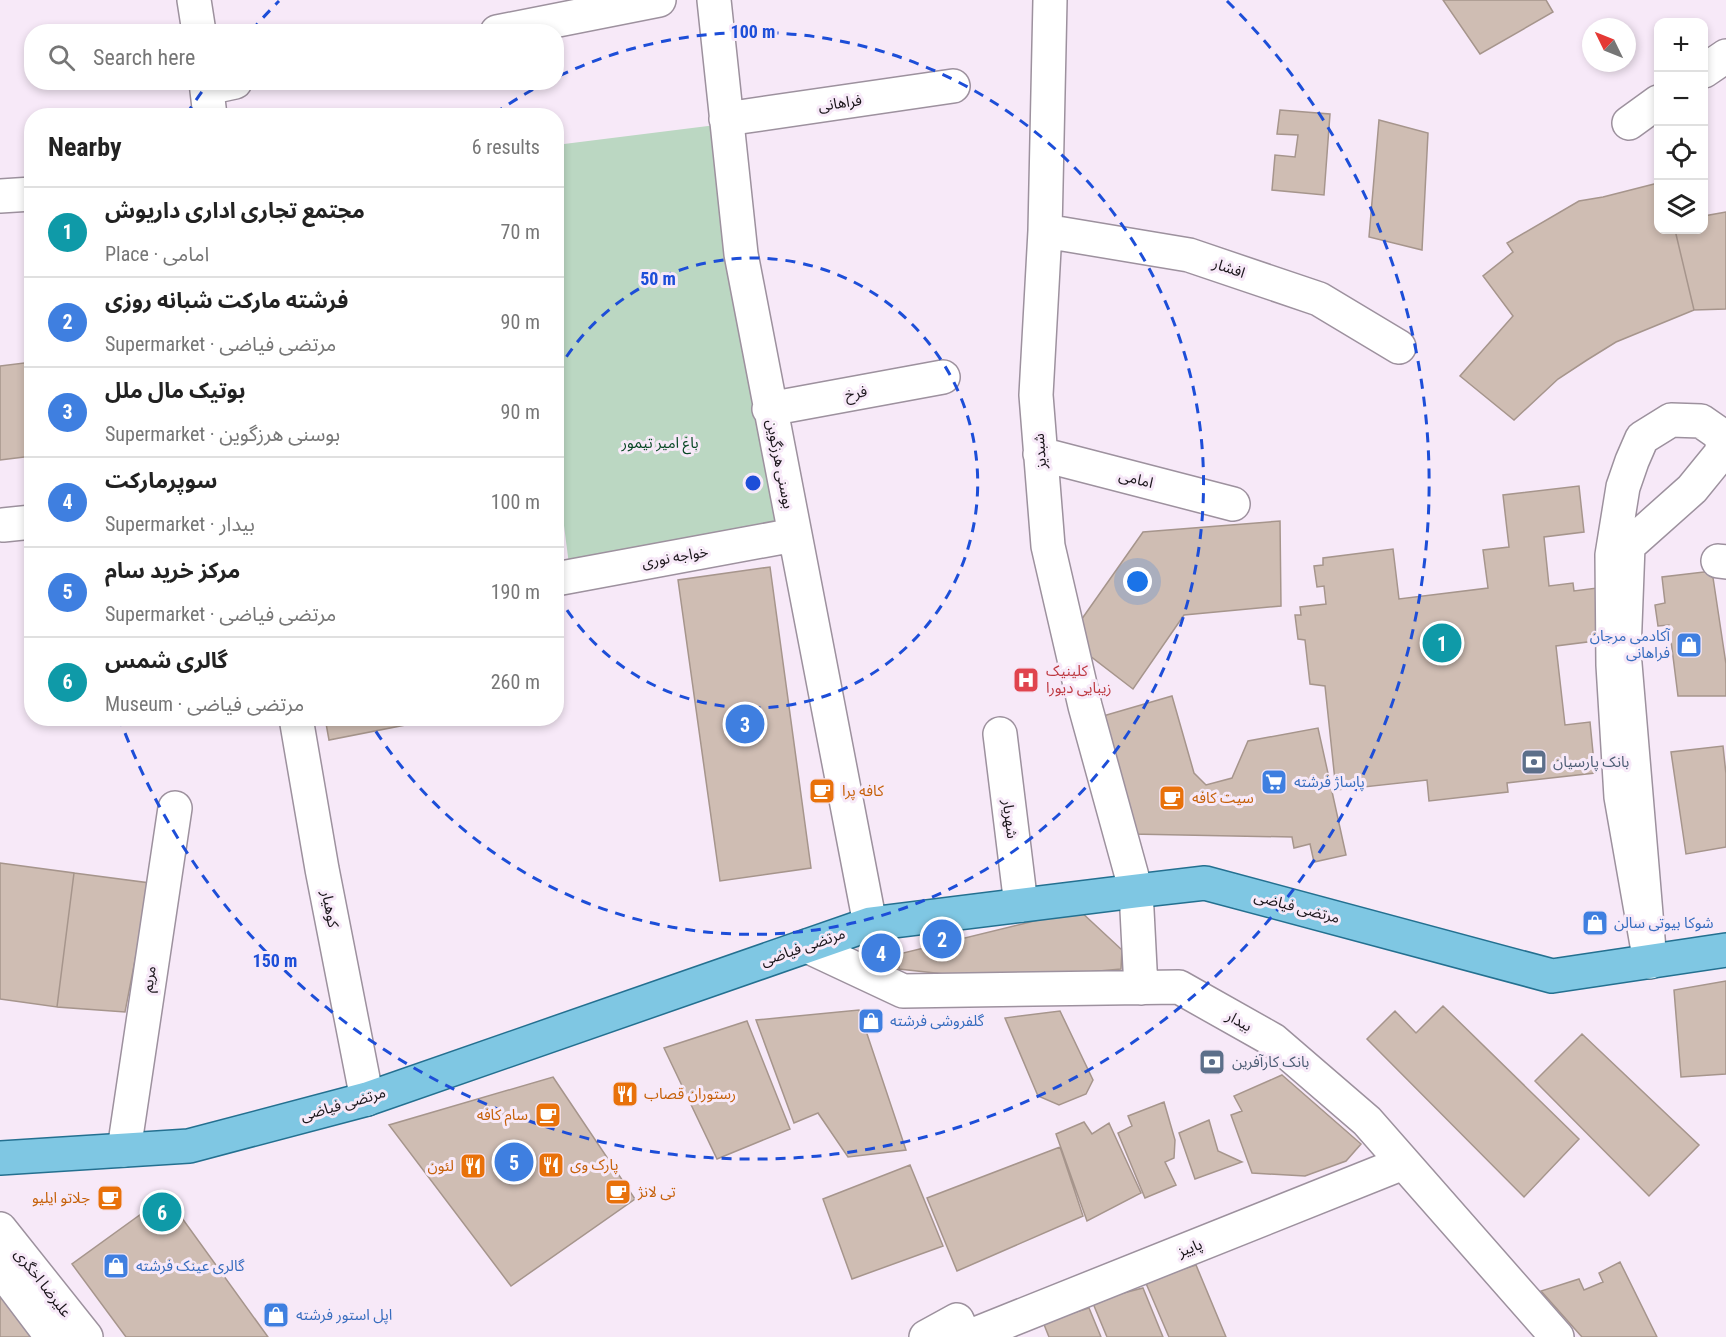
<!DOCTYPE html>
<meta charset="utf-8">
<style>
:root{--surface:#fff;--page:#f6f6f6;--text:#222;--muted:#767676;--line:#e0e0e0;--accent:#2563eb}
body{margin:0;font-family:"Roboto Condensed","Noto Sans Arabic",sans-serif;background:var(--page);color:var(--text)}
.controls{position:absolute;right:18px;top:18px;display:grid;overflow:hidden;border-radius:12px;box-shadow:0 3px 9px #0003}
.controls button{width:54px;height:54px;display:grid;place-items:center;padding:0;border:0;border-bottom:2px solid var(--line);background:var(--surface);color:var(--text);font:30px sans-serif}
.compass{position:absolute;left:1582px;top:18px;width:54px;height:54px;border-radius:50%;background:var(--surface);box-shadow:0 3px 9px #0003;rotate:313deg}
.you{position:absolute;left:1138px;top:582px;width:21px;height:21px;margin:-15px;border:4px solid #fff;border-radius:50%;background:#1a73e8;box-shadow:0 0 0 9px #1a73e833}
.badge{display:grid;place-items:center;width:39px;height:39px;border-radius:50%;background:var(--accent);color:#fff;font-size:20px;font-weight:700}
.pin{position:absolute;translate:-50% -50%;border:3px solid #fff;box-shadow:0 2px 6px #0006}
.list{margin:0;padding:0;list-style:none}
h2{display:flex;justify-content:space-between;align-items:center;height:78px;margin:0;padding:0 24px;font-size:26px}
h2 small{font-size:20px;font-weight:400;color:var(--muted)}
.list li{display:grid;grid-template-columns:39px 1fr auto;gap:18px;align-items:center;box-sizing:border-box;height:90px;padding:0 24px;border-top:2px solid var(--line)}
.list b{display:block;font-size:22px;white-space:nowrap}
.list p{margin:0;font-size:20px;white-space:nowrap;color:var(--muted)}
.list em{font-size:20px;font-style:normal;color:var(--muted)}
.icon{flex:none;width:33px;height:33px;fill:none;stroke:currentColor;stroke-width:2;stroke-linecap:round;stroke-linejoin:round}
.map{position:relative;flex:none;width:1726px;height:1337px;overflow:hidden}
.search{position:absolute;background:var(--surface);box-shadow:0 3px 9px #0003;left:24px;top:24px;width:540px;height:66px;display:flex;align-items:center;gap:15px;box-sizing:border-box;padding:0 21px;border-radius:24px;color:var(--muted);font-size:22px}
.panel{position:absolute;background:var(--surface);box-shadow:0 3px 9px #0003;left:24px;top:108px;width:540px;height:618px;border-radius:24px}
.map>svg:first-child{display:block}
.green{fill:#bbd7c2}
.building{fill:#cfbdb3;stroke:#a6958c;stroke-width:1.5}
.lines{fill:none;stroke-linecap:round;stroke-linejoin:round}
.minor-casing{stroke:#9d919e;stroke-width:36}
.major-casing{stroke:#247090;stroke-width:36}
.minor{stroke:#fff;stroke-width:33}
.major{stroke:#7fc7e3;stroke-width:33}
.ring{fill:none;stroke:#1d4ed8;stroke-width:3;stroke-dasharray:10 8}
.labels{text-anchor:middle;stroke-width:6;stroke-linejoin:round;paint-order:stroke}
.street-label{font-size:15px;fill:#191419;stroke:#f7e9f8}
.park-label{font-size:15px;fill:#094825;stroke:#f7e9f8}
.shop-label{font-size:15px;fill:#366cbe;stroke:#f7e9f8;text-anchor:start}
.health-label{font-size:15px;fill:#be3a42;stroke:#f7e9f8;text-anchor:start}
.service-label{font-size:15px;fill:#4e5e75;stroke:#f7e9f8;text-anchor:start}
.food-label{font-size:15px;fill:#c56008;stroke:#f7e9f8;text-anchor:start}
.centre{fill:#1d4ed8;stroke:#f7e9f8;stroke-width:3}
.ring-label{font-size:18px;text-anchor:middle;font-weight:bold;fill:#1d4ed8;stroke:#f7e9f8;stroke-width:6;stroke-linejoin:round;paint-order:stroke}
</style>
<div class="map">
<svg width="1726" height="1337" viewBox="0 0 1726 1337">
<rect width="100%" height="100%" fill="#f7e9f8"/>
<path class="green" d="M716 125 781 527 569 565 556 462V145Z"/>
<path class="building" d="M1443 0H1546L1553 12 1480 54Z
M1280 110 1330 114 1324 195 1272 190 1275 155 1295 157 1298 135 1277 134Z
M1379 120 1428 133 1422 250 1369 237Z
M1658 183V230H1675L1694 310 1616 342 1587 360 1558 379 1514 420 1460 376 1513 316 1483 276 1513 252 1507 243 1579 201 1603 197Z
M1726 212V309L1694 310 1675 230H1704V216Z
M32 362V456L0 460V366Z
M1579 486 1584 532 1544 537 1549 586 1573 583 1574 591 1597 588 1603 640 1556 646 1565 725 1590 722 1595 773 1507 783 1508 792 1429 801 1427 780 1336 790 1325 686 1310 684 1305 640 1298 639 1295 615H1301L1300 607 1326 604 1324 586 1317 587 1314 566 1323 565V558L1393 549 1399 599 1488 588 1483 550 1509 547 1503 495Z
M1280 521 1281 606 1184 615 1133 689 1085 652 1079 623 1143 532Z
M770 567 811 868 720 881 678 580Z
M1712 571 1726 664V696H1678L1669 625 1658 626 1655 605 1665 603 1662 577Z
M1172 696 1194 773 1206 785 1232 778 1248 741 1318 728 1346 855 1314 862 1310 844 1294 848 1292 837 1131 834 1103 716Z
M325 718H441L329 740Z
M1723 746 1726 774V847L1686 854 1671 752Z
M0 863 74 873 57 1007 0 999Z
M74 873 150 883 125 1012 57 1007Z
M1079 910 1122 950 1121 969 999 980 899 969V954Z
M1726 981V1074L1681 1077 1674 990Z
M1443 1006 1579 1139 1524 1197 1367 1039 1395 1011 1416 1033Z
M859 1010 906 1150 848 1157 818 1113 794 1123 756 1020Z
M1060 1011 1093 1080 1086 1094 1059 1105 1038 1096 1005 1018Z
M747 1021 790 1129 717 1159 664 1048Z
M1582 1034 1699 1145 1649 1196 1535 1081Z
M1282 1075 1361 1144 1346 1161 1305 1176 1252 1173 1231 1115 1242 1111 1234 1096Z
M553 1077 635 1199 511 1286 389 1125Z
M1164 1102 1175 1140 1174 1158 1165 1162 1176 1185 1145 1198 1118 1133 1132 1126 1128 1116Z
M1209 1120 1218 1151 1242 1162 1195 1179 1179 1133Z
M1084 1122 1092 1134 1109 1123 1141 1193 1087 1221 1056 1134Z
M1060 1147 1083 1216 957 1271 927 1198Z
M910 1165 943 1246 852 1279 823 1199Z
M166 1196 268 1337H126L72 1264Z
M1620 1262 1657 1337H1582L1541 1291 1579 1279 1584 1290 1603 1282 1599 1273Z
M1196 1265 1226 1337H1169L1145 1281Z
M0 1284 42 1337H0Z
M1143 1288 1163 1337H1107L1092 1301Z
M1089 1308 1101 1337H1049L1043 1322Z"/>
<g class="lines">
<g class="minor-casing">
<path id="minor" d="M194 0 199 32
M714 0 741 254 870 924
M1050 0 1045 231 1036 395 1048 546 1085 706 1136 891 1141 988
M497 32 659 0
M1704 71 1726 56
M206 82 210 116
M207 88 235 82
M726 119 953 86
M1629 123 1658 102
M0 196 32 194
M1045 231 1189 255 1319 299 1399 347
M769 409 943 377
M1671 420 1701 421 1721 435 1723 451 1692 489 1628 546 1624 652 1650 962 1621 797 1613 665 1612 555 1623 487 1632 461 1642 438Z
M1040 454 1233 504
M3 525 32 522
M1718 561 1726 562
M556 579 794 535
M296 718 322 869 367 1099
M1000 734 1021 905
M807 946 903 991 1179 987 1273 1040 1367 1121 1557 1337
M124 1150 175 808
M0 1229 86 1337
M0 1268 52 1337
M978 1333 1403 1163
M926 1337 957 1320 965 1337"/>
</g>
<g class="major-casing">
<path id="major" d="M0 1158 189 1146 367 1099 870 924 1136 891 1205 883 1552 976 1726 950"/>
</g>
<use href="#minor" class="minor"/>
<use href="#major" class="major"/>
</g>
<g class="ring">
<path d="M557 372A225 225 0 1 1 557 594"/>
<path d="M494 114A451 451 0 0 1 545 83M559 76A451 451 0 1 1 368 719"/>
<path d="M186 115A676 676 0 0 1 206 86M251 31A676 676 0 0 1 279 1M1227 1A676 676 0 1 1 120 720"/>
</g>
<defs>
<g id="shop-square" transform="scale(1.35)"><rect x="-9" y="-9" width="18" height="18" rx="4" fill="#3f7fe0" stroke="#f7e9f8"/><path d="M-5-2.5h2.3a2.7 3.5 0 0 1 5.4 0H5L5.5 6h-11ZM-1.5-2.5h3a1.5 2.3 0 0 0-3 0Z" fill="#fff"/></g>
<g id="hospital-square" transform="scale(1.35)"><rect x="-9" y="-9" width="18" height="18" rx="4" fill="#e0444e" stroke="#f7e9f8"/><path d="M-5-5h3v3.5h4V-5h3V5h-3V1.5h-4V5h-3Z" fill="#fff"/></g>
<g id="bank-square" transform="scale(1.35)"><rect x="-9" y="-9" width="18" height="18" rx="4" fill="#5c6f8a" stroke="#f7e9f8"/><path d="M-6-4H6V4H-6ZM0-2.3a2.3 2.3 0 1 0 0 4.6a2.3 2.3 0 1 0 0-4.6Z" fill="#fff"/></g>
<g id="supermarket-square" transform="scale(1.35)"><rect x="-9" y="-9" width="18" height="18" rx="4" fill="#3f7fe0" stroke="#f7e9f8"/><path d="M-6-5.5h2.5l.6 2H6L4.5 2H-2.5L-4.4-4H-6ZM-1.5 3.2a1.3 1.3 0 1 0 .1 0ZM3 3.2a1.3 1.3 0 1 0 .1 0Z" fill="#fff"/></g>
<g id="cafe-square" transform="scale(1.35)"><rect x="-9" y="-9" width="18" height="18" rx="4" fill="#e8710a" stroke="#f7e9f8"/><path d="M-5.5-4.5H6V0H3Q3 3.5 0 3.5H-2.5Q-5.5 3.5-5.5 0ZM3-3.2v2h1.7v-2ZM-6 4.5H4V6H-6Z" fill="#fff"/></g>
<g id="restaurant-square" transform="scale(1.35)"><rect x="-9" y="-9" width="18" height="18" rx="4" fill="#e8710a" stroke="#f7e9f8"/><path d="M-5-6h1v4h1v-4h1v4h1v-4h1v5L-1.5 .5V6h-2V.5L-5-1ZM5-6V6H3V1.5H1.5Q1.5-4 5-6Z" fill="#fff"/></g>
</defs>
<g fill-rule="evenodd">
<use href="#shop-square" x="1689" y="645"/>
<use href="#hospital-square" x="1026" y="680"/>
<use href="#bank-square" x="1534" y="762"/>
<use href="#supermarket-square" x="1274" y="782"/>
<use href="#cafe-square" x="822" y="791"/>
<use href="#cafe-square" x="1172" y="798"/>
<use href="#shop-square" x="1595" y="923"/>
<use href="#shop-square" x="871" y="1021"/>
<use href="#bank-square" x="1212" y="1062"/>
<use href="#restaurant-square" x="625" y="1094"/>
<use href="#cafe-square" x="548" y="1115"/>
<use href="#restaurant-square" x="551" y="1165"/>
<use href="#restaurant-square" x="473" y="1166"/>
<use href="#cafe-square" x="618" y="1192"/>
<use href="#cafe-square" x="110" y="1198"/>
<use href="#shop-square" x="116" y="1266"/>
<use href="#shop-square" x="276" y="1315"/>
</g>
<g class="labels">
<g class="street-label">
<text transform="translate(840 103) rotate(-8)" y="5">فراهانی</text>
<text transform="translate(1229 268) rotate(19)" y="5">افشار</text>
<text transform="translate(856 393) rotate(-11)" y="5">فرخ</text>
<text transform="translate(1040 451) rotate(-94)" y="5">شبدیز</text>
<text transform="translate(780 464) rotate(79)" y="5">بوسنی هرزگوین</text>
<text transform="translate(1136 479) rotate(14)" y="5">امامی</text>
<text transform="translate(675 557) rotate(-10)" y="5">خواجه نوری</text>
<text transform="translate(1010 819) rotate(83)" y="5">شهریار</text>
<text transform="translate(1297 907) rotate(15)" y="5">مرتضی فیاضی</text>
<text transform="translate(330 909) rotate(79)" y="5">کوهیار</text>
<text transform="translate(803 947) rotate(-19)" y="5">مرتضی فیاضی</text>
<text transform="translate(149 979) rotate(-82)" y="5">مریم</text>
<text transform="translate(1239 1021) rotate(29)" y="5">بیدار</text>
<text transform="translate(343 1104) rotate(-16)" y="5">مرتضی فیاضی</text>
<text transform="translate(1190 1248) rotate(-22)" y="5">پاییز</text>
<text transform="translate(43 1283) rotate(52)" y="5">علیرضا اخگری</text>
</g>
<g class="park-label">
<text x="660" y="448">باغ امیر تیمور</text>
</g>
<g class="shop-label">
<text x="1670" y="641" text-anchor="end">آکادمی مرجان<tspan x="1670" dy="17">فراهانی</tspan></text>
<text x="1294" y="787">پاساژ فرشته</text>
<text x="1614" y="928">شوکا بیوتی سالن</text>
<text x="890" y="1026">گلفروشی فرشته</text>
<text x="136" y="1271">گالری عینک فرشته</text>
<text x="296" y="1320">اپل استور فرشته</text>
</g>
<g class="health-label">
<text x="1046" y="676">کلینیک<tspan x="1046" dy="17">زیبایی دیورا</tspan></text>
</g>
<g class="service-label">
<text x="1553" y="767">بانک پارسیان</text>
<text x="1232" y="1067">بانک کارآفرین</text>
</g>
<g class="food-label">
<text x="842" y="796">کافه پرا</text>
<text x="1192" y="803">سیت کافه</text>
<text x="644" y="1099">رستوران قصاب</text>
<text x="528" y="1120" text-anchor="end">سام کافه</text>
<text x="570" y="1170">پارک وی</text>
<text x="454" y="1171" text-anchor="end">لئون</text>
<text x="638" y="1197">تی لانژ</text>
<text x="90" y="1203" text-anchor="end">جلاتو ایلیو</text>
</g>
</g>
<circle cx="753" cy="483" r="9" class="centre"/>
<g class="ring-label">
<text x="753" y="38">100 m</text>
<text x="658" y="285">50 m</text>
<text x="275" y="967">150 m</text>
</g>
</svg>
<div class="controls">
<button>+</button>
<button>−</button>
<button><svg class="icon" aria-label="locate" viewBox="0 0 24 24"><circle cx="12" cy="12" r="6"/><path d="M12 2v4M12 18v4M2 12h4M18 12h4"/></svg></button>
<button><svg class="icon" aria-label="layers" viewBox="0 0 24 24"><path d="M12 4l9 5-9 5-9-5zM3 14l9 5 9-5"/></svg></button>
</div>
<svg class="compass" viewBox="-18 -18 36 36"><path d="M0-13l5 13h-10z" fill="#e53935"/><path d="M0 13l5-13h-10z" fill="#767676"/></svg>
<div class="you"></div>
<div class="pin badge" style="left:1442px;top:643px;background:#0f9aa8">1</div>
<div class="pin badge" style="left:942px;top:939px;background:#3f7fe0">2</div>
<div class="pin badge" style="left:745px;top:724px;background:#3f7fe0">3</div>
<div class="pin badge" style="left:881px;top:953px;background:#3f7fe0">4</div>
<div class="pin badge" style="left:514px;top:1162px;background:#3f7fe0">5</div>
<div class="pin badge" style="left:162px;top:1212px;background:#0f9aa8">6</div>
<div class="search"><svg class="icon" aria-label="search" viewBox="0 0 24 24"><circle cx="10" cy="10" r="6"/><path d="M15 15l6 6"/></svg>Search here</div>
<section class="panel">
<h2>Nearby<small>6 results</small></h2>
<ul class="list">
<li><span class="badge" style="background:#0f9aa8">1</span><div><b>مجتمع تجاری اداری داریوش</b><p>Place · امامی</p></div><em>70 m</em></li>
<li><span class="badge" style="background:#3f7fe0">2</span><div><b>فرشته مارکت شبانه روزی</b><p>Supermarket · مرتضی فیاضی</p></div><em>90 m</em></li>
<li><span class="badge" style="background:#3f7fe0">3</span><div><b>بوتیک مال ملل</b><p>Supermarket · بوسنی هرزگوین</p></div><em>90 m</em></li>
<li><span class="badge" style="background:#3f7fe0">4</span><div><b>سوپرمارکت</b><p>Supermarket · بیدار</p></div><em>100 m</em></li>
<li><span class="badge" style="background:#3f7fe0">5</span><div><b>مرکز خرید سام</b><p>Supermarket · مرتضی فیاضی</p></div><em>190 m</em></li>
<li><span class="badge" style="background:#0f9aa8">6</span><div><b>گالری شمس</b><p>Museum · مرتضی فیاضی</p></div><em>260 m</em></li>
</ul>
</section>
</div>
